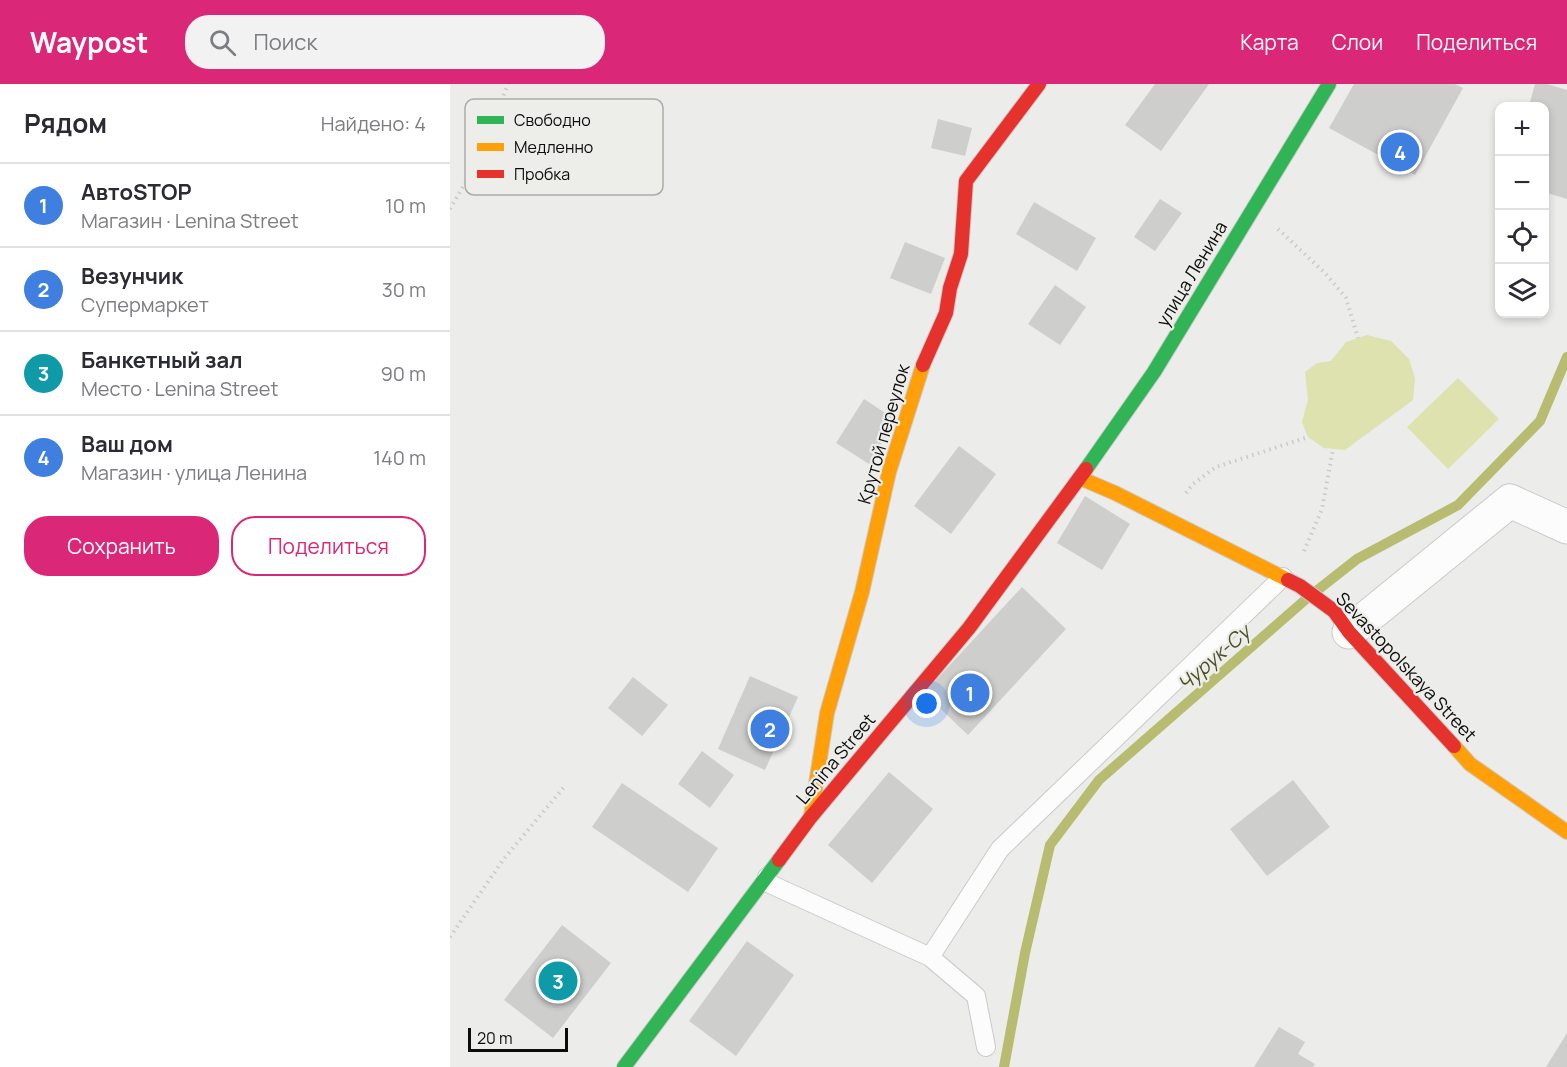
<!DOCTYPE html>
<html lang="ru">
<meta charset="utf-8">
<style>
:root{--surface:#fff;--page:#f2f2f3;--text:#2b2b33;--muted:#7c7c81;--line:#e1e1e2;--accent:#db2777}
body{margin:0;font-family:Manrope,sans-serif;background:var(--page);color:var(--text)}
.controls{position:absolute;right:18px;top:18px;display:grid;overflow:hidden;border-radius:12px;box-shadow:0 3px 9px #0003}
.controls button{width:54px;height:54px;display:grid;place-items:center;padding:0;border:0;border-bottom:2px solid var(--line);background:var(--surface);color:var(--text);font:30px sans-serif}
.scale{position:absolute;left:18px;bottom:15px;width:100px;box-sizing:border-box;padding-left:6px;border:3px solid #0c0c0b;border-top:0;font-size:16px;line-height:21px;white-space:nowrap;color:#0c0c0b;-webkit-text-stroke:4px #ededea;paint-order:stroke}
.you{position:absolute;left:477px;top:620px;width:21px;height:21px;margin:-15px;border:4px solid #fff;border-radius:50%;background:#1a73e8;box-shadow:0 0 0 9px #1a73e833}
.badge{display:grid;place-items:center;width:39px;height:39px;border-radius:50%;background:var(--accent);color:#fff;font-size:20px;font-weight:700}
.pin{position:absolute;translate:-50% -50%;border:3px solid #fff;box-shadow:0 2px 6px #0006}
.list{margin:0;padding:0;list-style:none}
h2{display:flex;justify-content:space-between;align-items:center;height:78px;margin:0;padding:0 24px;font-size:26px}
h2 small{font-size:20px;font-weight:400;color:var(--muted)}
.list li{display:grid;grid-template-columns:39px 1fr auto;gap:18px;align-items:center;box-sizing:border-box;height:84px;padding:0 24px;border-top:2px solid var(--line)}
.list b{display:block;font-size:22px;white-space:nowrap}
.list p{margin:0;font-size:20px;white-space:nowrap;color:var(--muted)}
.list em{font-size:20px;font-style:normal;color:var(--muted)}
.actions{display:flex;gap:12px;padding:18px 24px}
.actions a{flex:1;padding:14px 0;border:2px solid var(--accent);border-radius:24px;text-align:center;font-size:21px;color:var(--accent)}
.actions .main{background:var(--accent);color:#fff}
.icon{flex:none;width:33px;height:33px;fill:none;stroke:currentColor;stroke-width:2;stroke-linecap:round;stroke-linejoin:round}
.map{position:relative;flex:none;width:1117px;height:983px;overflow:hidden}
header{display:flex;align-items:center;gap:36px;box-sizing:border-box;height:84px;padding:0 30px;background:var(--accent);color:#fff}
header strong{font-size:28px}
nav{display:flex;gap:33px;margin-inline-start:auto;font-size:21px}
.search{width:420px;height:54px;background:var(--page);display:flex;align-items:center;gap:15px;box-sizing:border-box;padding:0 21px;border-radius:24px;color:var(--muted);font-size:22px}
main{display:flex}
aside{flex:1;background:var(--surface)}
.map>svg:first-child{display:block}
.green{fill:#dee2ae}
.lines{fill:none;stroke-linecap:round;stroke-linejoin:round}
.stream{stroke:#b8bc70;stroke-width:10}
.building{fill:#cececd}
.lane-casing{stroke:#cacac9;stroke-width:20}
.street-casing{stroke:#cacac9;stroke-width:35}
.fast-casing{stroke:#cacac9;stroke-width:16}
.slow-casing{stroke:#cacac9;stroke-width:16}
.jam-casing{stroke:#cacac9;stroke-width:16}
.path{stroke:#cacac9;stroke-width:4;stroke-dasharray:1.5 4.5;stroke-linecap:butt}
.lane{stroke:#fcfcfc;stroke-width:18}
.street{stroke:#fcfcfc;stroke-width:33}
.fast{stroke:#30b455;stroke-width:14}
.slow{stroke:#ff9f0a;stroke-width:14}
.jam{stroke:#e5322d;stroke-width:14}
.labels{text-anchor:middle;stroke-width:4.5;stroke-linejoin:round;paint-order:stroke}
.street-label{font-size:18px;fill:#0c0c0b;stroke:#ededea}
.water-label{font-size:20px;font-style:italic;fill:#4c4f24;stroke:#ededea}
.key{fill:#ededea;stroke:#aaaaa7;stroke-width:1.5}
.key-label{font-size:16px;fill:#0c0c0b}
</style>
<header>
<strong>Waypost</strong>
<div class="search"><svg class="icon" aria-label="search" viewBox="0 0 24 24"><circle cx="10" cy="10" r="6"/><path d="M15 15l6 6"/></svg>Поиск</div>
<nav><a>Карта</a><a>Слои</a><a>Поделиться</a></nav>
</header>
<main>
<aside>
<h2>Рядом<small>Найдено: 4</small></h2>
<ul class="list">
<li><span class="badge" style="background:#3f7fe0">1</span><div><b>АвтоSTOP</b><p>Магазин · Lenina Street</p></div><em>10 m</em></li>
<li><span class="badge" style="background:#3f7fe0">2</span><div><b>Везунчик</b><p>Супермаркет</p></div><em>30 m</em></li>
<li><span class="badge" style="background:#0f9aa8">3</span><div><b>Банкетный зал</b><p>Место · Lenina Street</p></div><em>90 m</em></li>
<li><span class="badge" style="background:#3f7fe0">4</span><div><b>Ваш дом</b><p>Магазин · улица Ленина</p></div><em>140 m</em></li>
</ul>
<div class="actions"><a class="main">Сохранить</a><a>Поделиться</a></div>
</aside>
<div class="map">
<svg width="1117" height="983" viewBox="0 0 1117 983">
<rect width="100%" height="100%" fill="#ececeb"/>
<path class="green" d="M917 251 941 257 959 275 965 294 963 316 895 366 874 364 858 353 852 338 858 316 855 288 867 279 881 277 896 258Z
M1008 294 1049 335 998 385 957 343Z"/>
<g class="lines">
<path class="stream" d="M554 983 575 869 600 761 649 696 855 516 907 475 1008 421 1090 337 1117 273"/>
</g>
<path class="building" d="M705 0H759L711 67 675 41Z
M904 0H1005L1013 4 965 91 879 44Z
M1085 0H1097L1117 6V115L1094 108V22H1079Z
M488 35 522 44 515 72 481 64Z
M710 115 732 129 705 167 684 153Z
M584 118 646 154 627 187 566 150Z
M455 158 495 174 481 210 440 194Z
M605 201 636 223 610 261 578 240Z
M414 315 446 336 419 380 386 359Z
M509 362 546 390 501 450 464 422Z
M635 412 680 440 652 486 607 459Z
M572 503 616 545 518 651 474 609Z
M300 592 348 613 315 686 268 665Z
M183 593 218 621 192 652 158 624Z
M252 667 284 691 260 724 228 700Z
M439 688 483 725 422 799 378 761Z
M843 696 880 743 817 792 780 745Z
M172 699 268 764 238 808 142 743Z
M112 841 161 879 103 954 54 916Z
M297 857 344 891 286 972 239 937Z
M829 943 855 958 848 970 865 980 863 983H804Z
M1117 949V983H1096Z"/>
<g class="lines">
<g class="lane-casing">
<path id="lane" d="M317 793 320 800 480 873 526 912 536 963
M480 873 550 765 833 493"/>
</g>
<g class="street-casing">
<path id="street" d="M899 548 1060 417 1117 443"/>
</g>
<g class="fast-casing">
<path id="fast" d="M636 385 704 288 879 0
M174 983 329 776"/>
</g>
<g class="slow-casing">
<path id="slow" d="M630 394 665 409 838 496
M1004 662 1020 680 1117 748
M361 732 377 629 412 508 439 388 473 281"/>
</g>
<g class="jam-casing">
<path id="jam" d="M473 281 496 229 500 204 511 170 516 97 589 0
M838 496 850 502 884 527 899 548 1004 662
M329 776 360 734 519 544 636 385"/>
</g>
<path class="path" d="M0 125 28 77 58 0
M828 145 875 189 896 214 908 254
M736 409 743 400 766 383 858 353
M854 467 872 425 883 365
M0 853 53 776 114 703"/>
<use href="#lane" class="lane"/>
<use href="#street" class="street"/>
<use href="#fast" class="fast"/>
<use href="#slow" class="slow"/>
<use href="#jam" class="jam"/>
</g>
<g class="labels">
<g class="street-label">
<text transform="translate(742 190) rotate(-59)" y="6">улица Ленина</text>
<text transform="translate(434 350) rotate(-74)" y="6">Крутой переулок</text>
<text transform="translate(956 583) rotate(47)" y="6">Sevastopolskaya Street</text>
<text transform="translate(386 675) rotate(-50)" y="6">Lenina Street</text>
</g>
<g class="water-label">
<text transform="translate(764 574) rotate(-41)" y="7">Чурук-Су</text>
</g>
</g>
<rect x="15" y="15" width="198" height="96" rx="9" class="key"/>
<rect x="27" y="32" width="27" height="8" fill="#30b455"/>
<rect x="27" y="59" width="27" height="8" fill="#ff9f0a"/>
<rect x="27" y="86" width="27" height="8" fill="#e5322d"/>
<g class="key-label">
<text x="64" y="42">Свободно</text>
<text x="64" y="69">Медленно</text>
<text x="64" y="96">Пробка</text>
</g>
</svg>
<div class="controls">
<button>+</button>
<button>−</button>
<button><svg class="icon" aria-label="locate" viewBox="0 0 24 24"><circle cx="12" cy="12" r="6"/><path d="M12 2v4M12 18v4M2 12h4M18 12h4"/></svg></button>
<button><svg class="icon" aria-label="layers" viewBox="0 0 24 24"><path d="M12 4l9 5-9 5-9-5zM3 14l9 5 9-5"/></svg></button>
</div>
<div class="scale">20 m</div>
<div class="you"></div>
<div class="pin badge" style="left:520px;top:609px;background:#3f7fe0">1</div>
<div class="pin badge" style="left:320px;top:645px;background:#3f7fe0">2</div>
<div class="pin badge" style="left:108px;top:897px;background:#0f9aa8">3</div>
<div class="pin badge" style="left:950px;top:68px;background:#3f7fe0">4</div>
</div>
</main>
